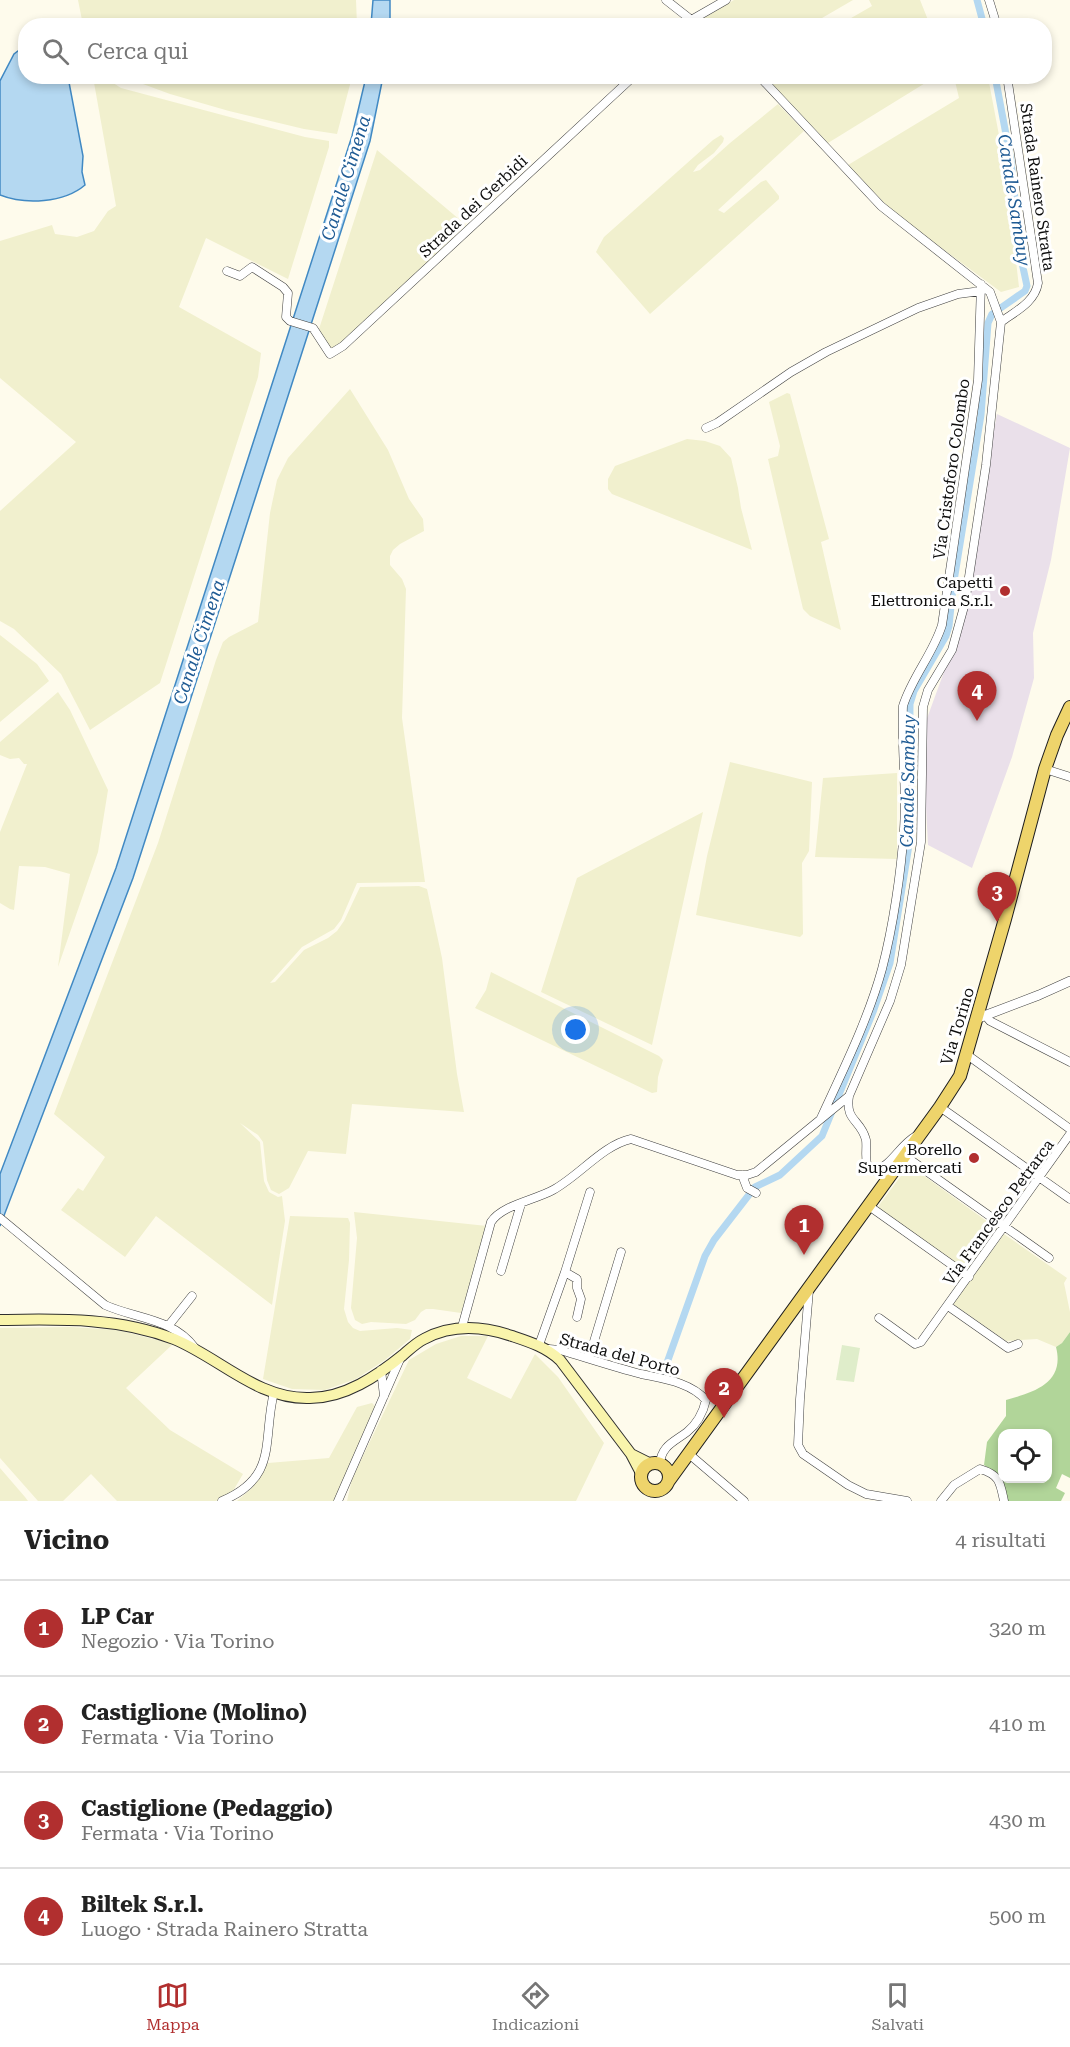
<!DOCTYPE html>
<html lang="it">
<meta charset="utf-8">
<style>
:root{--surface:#fff;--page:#f2f2f2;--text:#222;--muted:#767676;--line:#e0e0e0;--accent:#b12f2f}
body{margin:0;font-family:"Roboto Serif",serif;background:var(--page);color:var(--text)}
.controls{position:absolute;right:18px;bottom:18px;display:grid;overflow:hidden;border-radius:12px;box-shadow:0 3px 9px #0003}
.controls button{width:54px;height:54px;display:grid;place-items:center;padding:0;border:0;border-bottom:2px solid var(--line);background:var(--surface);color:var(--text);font:30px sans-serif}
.you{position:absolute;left:576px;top:1030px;width:21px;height:21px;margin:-15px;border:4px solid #fff;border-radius:50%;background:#1a73e8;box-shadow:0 0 0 9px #1a73e833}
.badge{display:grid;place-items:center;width:39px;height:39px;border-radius:50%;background:var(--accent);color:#fff;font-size:20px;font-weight:700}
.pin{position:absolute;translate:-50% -50px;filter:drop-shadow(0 2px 3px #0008)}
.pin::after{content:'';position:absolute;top:32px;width:21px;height:18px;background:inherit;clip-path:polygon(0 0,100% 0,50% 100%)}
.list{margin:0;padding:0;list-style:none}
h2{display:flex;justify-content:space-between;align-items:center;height:78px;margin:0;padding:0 24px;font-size:26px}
h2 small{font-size:20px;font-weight:400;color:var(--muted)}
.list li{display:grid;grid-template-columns:39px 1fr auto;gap:18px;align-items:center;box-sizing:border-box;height:96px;padding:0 24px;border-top:2px solid var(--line)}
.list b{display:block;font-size:22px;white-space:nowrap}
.list p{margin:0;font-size:20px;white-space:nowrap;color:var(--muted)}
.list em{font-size:20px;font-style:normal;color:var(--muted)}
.icon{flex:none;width:33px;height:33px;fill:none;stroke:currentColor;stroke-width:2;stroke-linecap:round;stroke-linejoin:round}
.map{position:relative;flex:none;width:1070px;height:1501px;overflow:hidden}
.search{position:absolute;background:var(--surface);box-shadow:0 3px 9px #0003;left:18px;right:18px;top:18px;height:66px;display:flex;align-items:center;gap:15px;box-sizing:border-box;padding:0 21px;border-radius:24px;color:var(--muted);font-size:22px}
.sheet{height:462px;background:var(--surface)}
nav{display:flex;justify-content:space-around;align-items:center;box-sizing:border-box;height:84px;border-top:2px solid var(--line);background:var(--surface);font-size:16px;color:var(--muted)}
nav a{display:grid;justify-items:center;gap:3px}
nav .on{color:var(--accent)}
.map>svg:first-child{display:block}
.industrial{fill:#eae0ea}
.farmland{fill:#f1f0ce}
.forest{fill:#b1d599;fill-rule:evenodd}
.pitch{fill:#dfedca}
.water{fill:#b4d8f1;stroke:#4189c3;stroke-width:1.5}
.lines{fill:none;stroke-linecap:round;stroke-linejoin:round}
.canal{stroke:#b4d8f1;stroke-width:7}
.minor-casing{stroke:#3f3f3f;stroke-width:9}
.tertiary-casing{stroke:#3f3f3f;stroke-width:10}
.secondary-casing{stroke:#2e2e2e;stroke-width:12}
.primary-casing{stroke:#1d1d1d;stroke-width:14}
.minor{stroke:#fff;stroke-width:8}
.tertiary{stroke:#fff;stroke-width:9}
.secondary{stroke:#f9f4ac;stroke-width:10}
.primary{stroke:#eed46b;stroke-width:12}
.poi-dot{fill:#b12f2f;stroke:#fff;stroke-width:2}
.labels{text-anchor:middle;stroke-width:6;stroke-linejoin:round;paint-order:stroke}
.street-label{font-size:16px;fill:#0c0c0c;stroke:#fff}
.poi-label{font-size:16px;fill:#0c0c0c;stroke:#fff;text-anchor:end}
.water-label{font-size:18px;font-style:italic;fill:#1f5b94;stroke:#fff}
</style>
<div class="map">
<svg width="1070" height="1501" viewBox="0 0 1070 1501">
<rect width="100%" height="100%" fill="#fefbec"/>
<path class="industrial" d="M997 414 1070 448 1051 560 1033 633 1034 678 1012 757 972 868 928 845 922 732 952 650Z"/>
<path class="farmland" d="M78 0H356L357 25H83Z
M734 0H853L810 25 705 26 699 21Z
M869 0H920L930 25H839L872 6Z
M93 77H104L121 88 305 137 329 141V147L288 279 206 238 179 307 261 353 258 377 160 683 90 730 61 674 14 629 0 621V511L76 442 0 378V241L52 225 55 234 77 237 94 231 108 211 116 206Z
M124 77H352L337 134 304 129 229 111 170 94Z
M765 77H935L828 143Z
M954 77H988L1005 167 1019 287 1001 292 893 212 848 165 959 98Z
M778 104 804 131 718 210 724 213 761 182 766 180 779 196V199L650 314 596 252 599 246 604 237 713 140 721 135 724 138 723 142 714 153 698 165 693 172 700 170 730 143Z
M377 150 466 225 341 344 331 351 319 329Z
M350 389 388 450 409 499 423 519 424 531 400 544 393 550 390 556V565L402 579 406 589 402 718 425 882 357 883 341 920 334 929 302 947 270 983 275 982 304 950 328 938 337 931 344 921 360 887 419 886 427 889 442 958 457 1074 464 1112 352 1104 346 1154 308 1151 289 1188 279 1194 271 1190 267 1180 263 1142 258 1135 240 1123 260 1142 264 1181 269 1192 278 1197 282 1196 285 1221 272 1305 156 1216 125 1257 61 1210 78 1188 83 1191 105 1157 54 1114 158 843 216 660 223 642 229 637 258 622 270 513 277 480 288 458Z
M787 393 790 394 829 539 821 542 841 630 810 616 803 609 768 459 778 456 780 446 769 402Z
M687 439 705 441 720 446 731 458 738 488 741 508 752 550 612 494 608 489V479L615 466Z
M0 635 37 664 49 681 0 722Z
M58 692 70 710 108 790 98 852 58 967 70 874 45 867 19 866 14 910 10 909 0 903V832L27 764H24L19 758 10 759 0 755V742Z
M730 762 812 782 809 851 802 863 803 934 800 937 696 915 707 856Z
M897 773V859L815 857 823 778Z
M703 812 652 1045 541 992 577 878Z
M491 972 659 1056 663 1060 658 1077 657 1092 652 1093 475 1008 486 990Z
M909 1165 999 1230 970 1273 877 1208Z
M354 1212 487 1226 461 1313 433 1309H426L421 1312 415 1320 406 1324 371 1322 362 1324 355 1320 351 1308 357 1238Z
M290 1216 348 1218 350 1223 349 1260 344 1309 348 1322 353 1328 360 1331 397 1328 412 1330 410 1339 385 1360 356 1379 325 1390 292 1389 263 1379Z
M1004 1234 1067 1278 1064 1283 1070 1312V1332L1062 1343 1056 1347 1037 1339 1006 1341 953 1304Z
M71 1327 118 1330 173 1344 126 1388 170 1430 243 1474 233 1491 216 1501H117L91 1474 63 1501H38L0 1458V1328Z
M461 1336H488L467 1378 511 1399 535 1354 558 1377 604 1443 576 1501H347L352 1479 409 1360 436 1344Z
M372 1403 378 1409 336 1501H237L253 1487 268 1463 329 1458 357 1407Z
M0 1468 25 1497 28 1501H0Z"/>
<path class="forest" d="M1070 1332V1478L1062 1474 1056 1488 1065 1493 1061 1501H1006L995 1472 984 1465 987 1442 1006 1416V1400C1035 1392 1065 1383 1056 1347L1062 1343ZM1002 1434H1048V1478H1002Z"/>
<path class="pitch" d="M842 1345 860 1348 854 1382 836 1380Z"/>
<path class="water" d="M373 0H390V25H371Z
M22 48H25L26 76 68 77 83 156 82 172 85 185C64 203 25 205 0 195V81L14 54Z
M366 77H383L370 141 133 878 0 1226V1174L116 868 352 136Z"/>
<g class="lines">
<path class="canal" d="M977 0 984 26
M663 1374 705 1256 714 1240 755 1187 780 1175 822 1136 873 1012 890 963 909 845 910 704 914 691 946 636 949 626 953 587 981 415 988 323 992 314 1025 291 1027 286 1021 258 1011 161 995 76"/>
<g class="minor-casing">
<path id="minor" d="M666 0 699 26
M989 0 997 26
M687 26 693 19 726 0
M759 76 881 206 990 292 1001 322 986 465 965 603 952 650 928 690 923 707 921 842 901 965 890 1001 849 1096C845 1122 861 1119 866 1140 867 1148 865 1156 867 1164L875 1171C892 1165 900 1145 916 1136
M227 271 240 276 252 267 283 287 288 293 286 317 290 321 313 328 330 354 343 346 634 76
M1001 322C1016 311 1035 302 1038 283L1007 76
M706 428 717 423 791 372 826 352 918 308 958 294 981 291
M1045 769 1070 777
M985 1015 990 1021 1070 1062
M966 1054 1070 1129
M940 1107 1070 1199
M821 1118C843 1070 868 1020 882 969 893 927 901 873 904 829 907 788 901 747 903 706 912 677 933 654 942 625L978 380 981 284
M905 1156 1049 1258
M742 1175 747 1188 756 1193
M869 1206 969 1277
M0 1218 105 1305C136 1319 173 1318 195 1348
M501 1271 521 1204
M565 1272 590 1192
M809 1290 800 1399 798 1445 803 1454 848 1485 866 1494 907 1501
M948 1306 1008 1348 1018 1344
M879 1318 915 1344 921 1342 1070 1134
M169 1325 192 1296
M462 1327 491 1222C502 1205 535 1200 553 1190 579 1176 603 1145 631 1139L737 1175H747L756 1172 849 1096
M539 1345 565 1272 577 1279V1288L581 1299 577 1317
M549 1349 560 1350C587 1358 614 1367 641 1374 664 1379 690 1382 706 1400 703 1413 697 1424 687 1432 674 1442 661 1446 660 1464
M589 1358 621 1252
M381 1370 384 1396
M689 1454 744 1501
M222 1501C279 1477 262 1441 274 1392
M338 1501 401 1357
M941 1501 954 1485 980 1469C1000 1475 1000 1482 1004 1501"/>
</g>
<g class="tertiary-casing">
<path id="tertiary" d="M976 1019 1039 995 1070 981"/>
</g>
<g class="secondary-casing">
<path id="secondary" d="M0 1320C59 1319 118 1317 174 1339 220 1358 258 1400 310 1398 345 1398 377 1376 403 1355 410 1349 416 1343 424 1339 452 1324 483 1326 512 1336 530 1342 546 1347 560 1360L631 1454 642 1475
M631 1454 651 1464"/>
</g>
<g class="primary-casing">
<path id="primary" d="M641 1477a14 14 0 1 1 28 0a14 14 0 1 1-28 0Z
M668 1482 940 1107 960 1076 1005 919 1045 769 1057 735 1070 707"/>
</g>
<use href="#minor" class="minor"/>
<use href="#tertiary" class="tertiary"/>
<use href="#secondary" class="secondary"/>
<use href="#primary" class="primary"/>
</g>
<g class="poi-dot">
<circle cx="1005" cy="591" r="6"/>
<circle cx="974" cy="1158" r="6"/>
</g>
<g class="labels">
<g class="street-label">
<text transform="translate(1038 187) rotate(82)" y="6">Strada Rainero Stratta</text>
<text transform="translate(473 206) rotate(-43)" y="6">Strada dei Gerbidi</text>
<text transform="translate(951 469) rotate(-82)" y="6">Via Cristoforo Colombo</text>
<text transform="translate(957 1026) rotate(-73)" y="6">Via Torino</text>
<text transform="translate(998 1212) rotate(-54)" y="6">Via Francesco Petrarca</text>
<text transform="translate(620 1354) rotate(15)" y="6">Strada del Porto</text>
</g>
<g class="poi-label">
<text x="993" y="588">Capetti<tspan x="993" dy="18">Elettronica S.r.l.</tspan></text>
<text x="962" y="1155">Borello<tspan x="962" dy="18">Supermercati</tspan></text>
</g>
<g class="water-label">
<text transform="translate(346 178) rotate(-73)" y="6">Canale Cimena</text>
<text transform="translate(1014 200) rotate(81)" y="6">Canale Sambuy</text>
<text transform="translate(199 642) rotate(-72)" y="6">Canale Cimena</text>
<text transform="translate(908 781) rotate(-89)" y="6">Canale Sambuy</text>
</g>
</g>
</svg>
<div class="controls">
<button><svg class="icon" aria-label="locate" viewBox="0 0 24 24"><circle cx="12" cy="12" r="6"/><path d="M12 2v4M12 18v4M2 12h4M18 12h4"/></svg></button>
</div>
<div class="you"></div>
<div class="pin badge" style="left:804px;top:1255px">1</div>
<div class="pin badge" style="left:724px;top:1418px">2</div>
<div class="pin badge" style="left:997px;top:922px">3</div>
<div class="pin badge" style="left:977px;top:721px">4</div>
<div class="search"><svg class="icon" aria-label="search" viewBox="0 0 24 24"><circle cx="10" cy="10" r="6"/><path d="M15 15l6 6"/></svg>Cerca qui</div>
</div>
<section class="sheet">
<h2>Vicino<small>4 risultati</small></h2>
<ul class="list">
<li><span class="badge">1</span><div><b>LP Car</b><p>Negozio · Via Torino</p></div><em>320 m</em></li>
<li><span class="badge">2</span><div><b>Castiglione (Molino)</b><p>Fermata · Via Torino</p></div><em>410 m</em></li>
<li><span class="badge">3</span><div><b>Castiglione (Pedaggio)</b><p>Fermata · Via Torino</p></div><em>430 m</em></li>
<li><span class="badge">4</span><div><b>Biltek S.r.l.</b><p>Luogo · Strada Rainero Stratta</p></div><em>500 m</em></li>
</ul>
</section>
<nav>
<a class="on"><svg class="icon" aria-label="map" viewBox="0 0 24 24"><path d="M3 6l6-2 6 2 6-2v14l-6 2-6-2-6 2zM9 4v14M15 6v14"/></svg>Mappa</a>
<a><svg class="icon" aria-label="directions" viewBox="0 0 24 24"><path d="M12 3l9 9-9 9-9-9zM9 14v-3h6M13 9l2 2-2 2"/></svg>Indicazioni</a>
<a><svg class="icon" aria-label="saved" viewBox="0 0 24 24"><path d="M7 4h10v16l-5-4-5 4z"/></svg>Salvati</a>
</nav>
